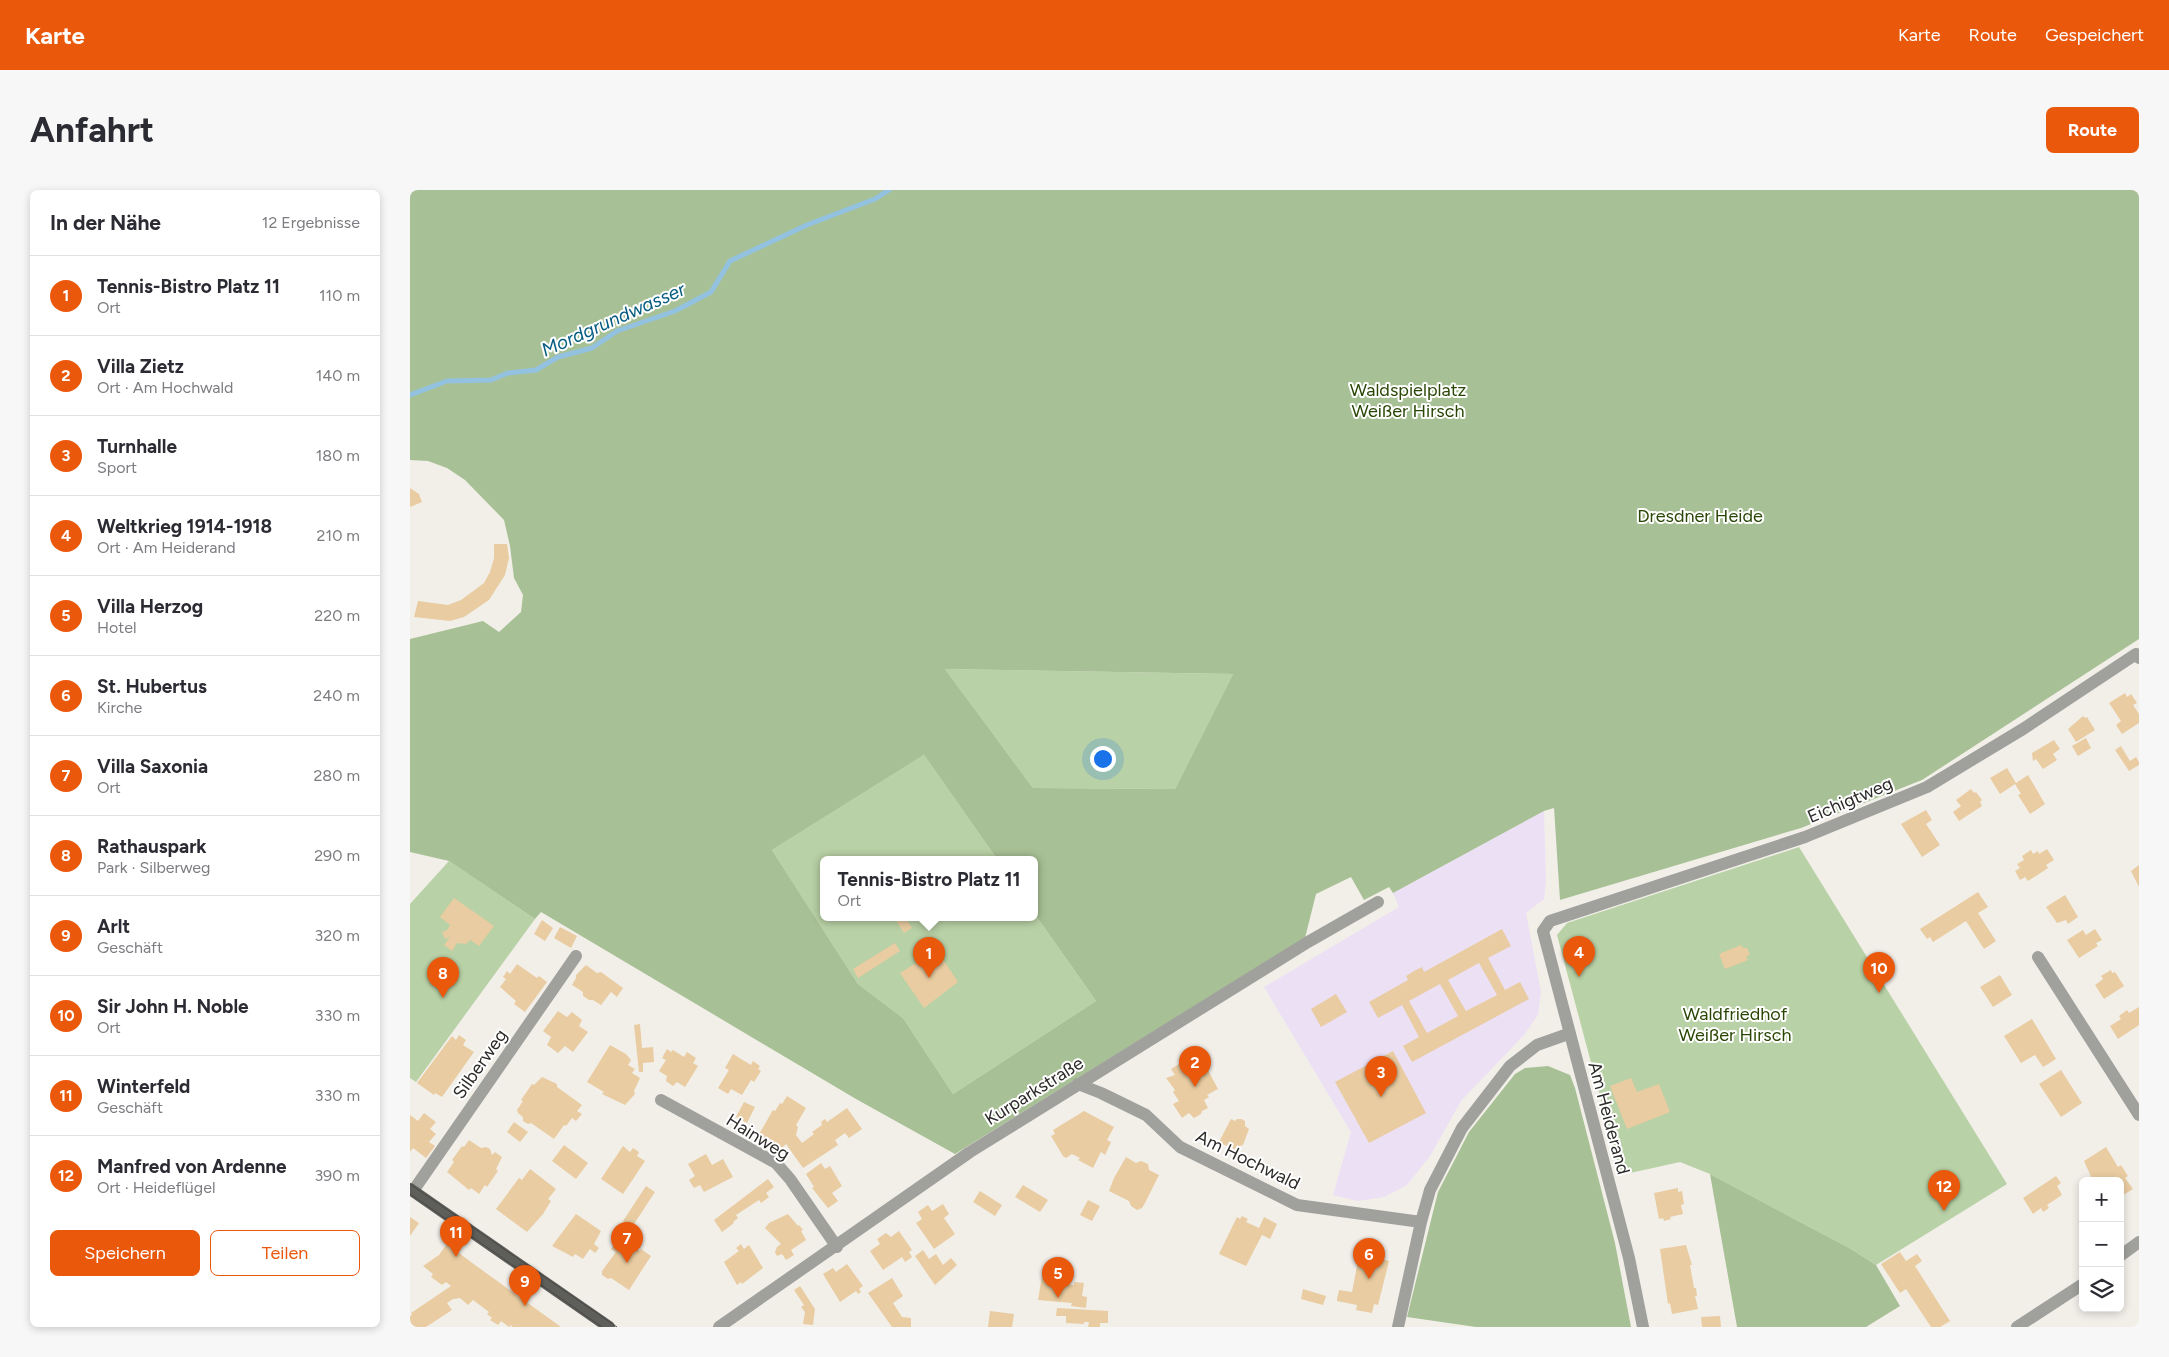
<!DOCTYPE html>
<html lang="de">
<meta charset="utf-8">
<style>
:root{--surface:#fff;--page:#f7f7f7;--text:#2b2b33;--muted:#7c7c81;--line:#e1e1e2;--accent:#ea580c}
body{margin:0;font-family:Figtree,sans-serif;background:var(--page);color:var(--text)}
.controls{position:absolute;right:15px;bottom:15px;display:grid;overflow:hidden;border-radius:8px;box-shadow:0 2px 8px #0003}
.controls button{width:45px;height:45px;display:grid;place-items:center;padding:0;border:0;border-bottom:1px solid var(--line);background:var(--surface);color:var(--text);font:25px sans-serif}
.you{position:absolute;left:692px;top:568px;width:18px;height:18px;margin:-12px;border:4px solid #fff;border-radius:50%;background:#1a73e8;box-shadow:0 0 0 8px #1a73e833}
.badge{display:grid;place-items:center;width:32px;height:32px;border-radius:50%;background:var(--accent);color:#fff;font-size:16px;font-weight:700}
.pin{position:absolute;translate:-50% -41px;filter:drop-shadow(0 1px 2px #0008)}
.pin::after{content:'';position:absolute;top:26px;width:18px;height:15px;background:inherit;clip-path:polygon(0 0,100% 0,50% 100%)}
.popup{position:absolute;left:410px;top:666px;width:218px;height:65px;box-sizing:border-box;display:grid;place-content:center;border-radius:8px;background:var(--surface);filter:drop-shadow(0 1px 4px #0005);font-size:16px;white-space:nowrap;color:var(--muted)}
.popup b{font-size:19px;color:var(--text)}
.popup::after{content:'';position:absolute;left:50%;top:100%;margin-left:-10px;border:10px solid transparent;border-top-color:var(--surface)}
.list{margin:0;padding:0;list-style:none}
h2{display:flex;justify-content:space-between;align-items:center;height:65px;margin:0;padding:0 20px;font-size:21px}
h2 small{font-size:16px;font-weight:400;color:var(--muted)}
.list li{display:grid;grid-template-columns:32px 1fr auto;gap:15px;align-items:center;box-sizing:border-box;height:80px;padding:0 20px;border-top:1px solid var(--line)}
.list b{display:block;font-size:19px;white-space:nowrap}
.list p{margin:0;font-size:16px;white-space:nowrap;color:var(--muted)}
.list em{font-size:16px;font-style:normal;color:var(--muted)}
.actions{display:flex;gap:10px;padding:15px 20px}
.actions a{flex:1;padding:11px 0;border:1px solid var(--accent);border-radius:8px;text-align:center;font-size:18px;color:var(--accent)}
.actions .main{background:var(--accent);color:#fff}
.icon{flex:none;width:28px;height:28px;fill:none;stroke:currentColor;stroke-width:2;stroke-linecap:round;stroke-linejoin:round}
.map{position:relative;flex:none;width:1729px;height:1137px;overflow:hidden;border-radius:8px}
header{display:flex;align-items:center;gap:30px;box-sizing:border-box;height:70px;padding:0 25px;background:var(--accent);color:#fff}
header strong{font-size:24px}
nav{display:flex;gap:28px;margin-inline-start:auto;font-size:18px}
.intro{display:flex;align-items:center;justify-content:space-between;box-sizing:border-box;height:120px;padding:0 30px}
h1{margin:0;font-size:35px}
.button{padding:12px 22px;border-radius:8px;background:var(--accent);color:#fff;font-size:18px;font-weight:700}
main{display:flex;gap:30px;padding:0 30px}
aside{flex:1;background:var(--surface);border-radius:8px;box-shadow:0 2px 8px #0003}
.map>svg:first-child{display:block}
.education{fill:#ece0f5}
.green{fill:#b9d1a6}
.forest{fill:#a8c095;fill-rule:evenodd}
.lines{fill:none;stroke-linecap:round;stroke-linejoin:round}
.stream{stroke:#93c2e0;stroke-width:5}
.building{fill:#e9cca1;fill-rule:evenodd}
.minor{stroke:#a0a09d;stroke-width:12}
.primary{stroke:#5e5e5a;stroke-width:12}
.tram{stroke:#484644;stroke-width:1}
.labels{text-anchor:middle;stroke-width:4;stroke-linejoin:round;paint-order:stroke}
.park-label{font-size:18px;fill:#294604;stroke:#fff}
.street-label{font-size:18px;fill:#2c2b29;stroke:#fff}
.water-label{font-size:19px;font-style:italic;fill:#055c82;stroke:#fff}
</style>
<header>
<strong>Karte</strong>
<nav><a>Karte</a><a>Route</a><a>Gespeichert</a></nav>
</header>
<div class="intro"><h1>Anfahrt</h1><a class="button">Route</a></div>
<main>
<aside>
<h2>In der Nähe<small>12 Ergebnisse</small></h2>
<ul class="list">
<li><span class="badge">1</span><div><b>Tennis-Bistro Platz 11</b><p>Ort</p></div><em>110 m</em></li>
<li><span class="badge">2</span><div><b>Villa Zietz</b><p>Ort · Am Hochwald</p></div><em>140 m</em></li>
<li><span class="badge">3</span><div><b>Turnhalle</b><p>Sport</p></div><em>180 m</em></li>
<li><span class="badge">4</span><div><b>Weltkrieg 1914-1918</b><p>Ort · Am Heiderand</p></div><em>210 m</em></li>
<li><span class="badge">5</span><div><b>Villa Herzog</b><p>Hotel</p></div><em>220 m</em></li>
<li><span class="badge">6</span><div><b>St. Hubertus</b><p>Kirche</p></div><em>240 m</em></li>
<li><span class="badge">7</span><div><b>Villa Saxonia</b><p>Ort</p></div><em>280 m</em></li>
<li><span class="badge">8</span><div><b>Rathauspark</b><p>Park · Silberweg</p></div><em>290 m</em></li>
<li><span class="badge">9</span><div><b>Arlt</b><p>Geschäft</p></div><em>320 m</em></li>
<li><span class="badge">10</span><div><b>Sir John H. Noble</b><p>Ort</p></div><em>330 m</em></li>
<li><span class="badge">11</span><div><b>Winterfeld</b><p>Geschäft</p></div><em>330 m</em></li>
<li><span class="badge">12</span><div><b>Manfred von Ardenne</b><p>Ort · Heideflügel</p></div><em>390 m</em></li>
</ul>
<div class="actions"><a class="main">Speichern</a><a>Teilen</a></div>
</aside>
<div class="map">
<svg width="1729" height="1137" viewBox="0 0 1729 1137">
<rect width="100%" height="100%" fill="#f2efe9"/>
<path class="education" d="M1134 621 1136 689 1134 709 1116 723 1131 802 1128 825 1114 845 1051 911 1020 966 997 995 974 1007 948 1011 923 1005 941 942 854 797 989 717 983 703Z"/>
<path class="green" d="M535 479 823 484 765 599 623 598Z
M514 565 587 669H414V727H624V723L686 811 543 904 493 828 448 794 362 660Z
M1389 657 1597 994 1466 1075 1441 1059 1300 984 1270 972 1211 985 1147 745 1157 733Z
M39 671 125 729 6 892 0 888V714Z"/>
<path class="forest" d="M0 0H1729V449L1512 590 1391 638 1150 710 1144 618 1134 621 983 703 979 697 954 710 941 687 906 704 895 748 545 964 446 909 131 722 125 729 39 671 0 662V449L73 431 89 442 111 422 113 405 104 388 100 356 94 330 55 290 37 278 18 271 0 270ZM535 479 823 484 765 599 623 598ZM514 565 587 669H624V723L686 811 543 904 493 828 448 794 362 660Z
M1138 876 1160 885 1165 898 1205 1053 1221 1137H1066L997 1127 1028 1002 1059 942 1105 884 1115 878Z
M1300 984 1441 1059 1466 1075 1490 1116 1456 1137H1327Z"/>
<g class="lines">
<path class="stream" d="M0 205 37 191 81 190 98 183 126 180 148 167 182 158 207 141 265 121 301 102 320 71 397 35 465 9 479 0"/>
</g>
<path class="building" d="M0 298 9 304 12 312 0 317Z
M84 354H97L99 368 95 385 79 410 54 427 40 431 4 427 8 411 38 415 51 410 74 393 80 382 84 368Z
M1715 503 1717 507 1721 504 1727 513 1723 515 1729 524V533L1712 544 1706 535 1711 531 1699 513Z
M1673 526 1675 528 1677 527 1685 540 1666 552 1658 539Z
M1676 548 1681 558 1668 566 1662 556Z
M1644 550 1650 559 1643 564 1647 570 1633 579 1626 569 1623 571 1622 563Z
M1711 556 1720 571 1726 567 1729 572V575L1719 581 1705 560Z
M1597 578 1606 593 1618 585 1635 614 1620 624 1608 605 1611 604 1605 594 1590 604 1580 588Z
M1561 599 1564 603 1566 602 1572 610 1570 612 1572 616 1549 631 1543 622 1551 616 1546 610Z
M1516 620 1522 630 1516 634 1530 655 1512 667 1491 634Z
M1637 659 1644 670 1636 675 1638 678 1618 691 1615 687 1610 690 1605 681 1610 678 1607 674 1614 670 1612 666 1621 660 1623 664 1628 661 1629 664Z
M1729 675V697L1721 681Z
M1568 702 1578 717 1568 723 1586 751 1574 759 1556 731 1523 752 1520 747 1517 749 1510 739Z
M1655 705 1668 727 1658 734 1656 730 1647 733 1636 717Z
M44 708 84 736 69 756 60 750 56 754 47 753 42 761 34 755 40 747 35 749 32 742 37 740 40 735 30 727Z
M484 727H495L502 738 494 743Z
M132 730 143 738 135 751 124 744Z
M150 737 167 746 161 758 144 748Z
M1092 739 1101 756 1078 768 1095 800 1110 792 1119 809 1002 872 993 856 1009 847 992 815 968 828 959 812 998 790 996 786 1004 781 1012 777 1014 782ZM1069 773 1087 805 1056 821 1038 790ZM1030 794 1048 826 1017 843 999 811Z
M1685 739 1692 750 1686 753 1688 756 1669 768 1657 750 1673 740 1676 745Z
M485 753 490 761 448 788 443 779Z
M1331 755 1333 758H1337L1340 764 1336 767 1338 770 1315 779 1309 764Z
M519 765 523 770 530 765 548 792 514 818 490 783Z
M107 774 127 788 129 786 137 792 115 822 104 814 106 811 90 797 96 789 93 787 97 781 100 784Z
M176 775 187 783 191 782 213 798 207 807 201 802 191 815 183 810H179L173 806V802L162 795 166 788V785Z
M1701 780 1702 783 1705 782 1714 796 1694 809 1685 795 1693 789 1691 786Z
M1590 785 1602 805 1583 817 1570 797Z
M926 804 937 822 911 837 901 819Z
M1729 817V835L1708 849 1700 836 1711 829 1709 826 1717 820 1719 823Z
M148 821 157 827 162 822 172 830 169 836 178 842 163 862 155 856 148 863 137 855 141 847 133 841Z
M1622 829 1646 869 1633 877 1625 865 1611 873 1594 846Z
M230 834 232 858 243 857 244 872 233 873V882H229L224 835Z
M49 845 56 850 53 855 64 862 32 907 25 903 24 905 7 893 42 846 46 850Z
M200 855 216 864 221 870 218 875 225 879 222 883 230 888 224 901 225 904 215 915 192 904 194 902 177 892Z
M257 859 261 862 263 860 274 867 277 862 286 868 283 873 288 876 275 897 267 892 263 896 256 891 257 886 249 881 256 870 252 868Z
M983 861 1016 923 959 953 925 892Z
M323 864 341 875 343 871 350 876 348 879 351 881 344 892 341 890 332 905 321 899 318 904 308 898 319 880 315 878Z
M792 869 808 899 797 905 799 907 794 910 798 918 792 921 791 924 784 928 779 923 772 928 763 914 769 911 763 902 765 900 756 888 765 885 761 879 774 871 778 878Z
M1651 880 1672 913 1651 927 1629 894Z
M132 887 147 894V897L172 915 167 921 172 924 166 931 162 928 156 936 154 935 144 949 121 933 118 934 113 931V927L108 923 107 920 113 911 111 910 122 894 124 895Z
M1221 888 1227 902 1249 894 1260 922 1217 939 1200 896Z
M377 906 396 918 386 935 388 937 386 945 392 953 404 944 402 942 412 935 411 932 415 929 417 932 437 918 452 939 439 948 435 943 425 950 428 955 393 978 376 954 372 958 359 948 357 951 348 946 363 920 365 921 370 913 372 914Z
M334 912 345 917 337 933 326 927Z
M674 921 704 937 697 950 701 952 695 965 691 962 683 978 668 970 670 968 662 964 656 968 653 966 641 946 645 944 643 940Z
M14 923 26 932 20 939 26 944 19 952 25 956 16 968 3 958 0 962V925L8 931Z
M821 929 825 931 827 929H831L835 931V936L839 939 833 955 830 956 827 960 810 953V950Z
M104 932 118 942 110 952 97 942Z
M59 950 71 958 76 957 80 959 82 965 85 962 92 967 86 979 88 981 77 997 75 995 69 1004 61 998 59 1000 37 982 44 972 42 970 52 956 54 957Z
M154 955 178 973 166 989 142 971Z
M213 956 220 962 223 958 229 962 227 966 235 971 213 1004 191 989Z
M1696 957 1708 977 1711 975 1718 986 1715 988 1723 999 1710 1007V991H1683L1674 971Z
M296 964 302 975 313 969 323 987 294 1002 290 995 284 998 279 990 285 986 278 974Z
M716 967 726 973 731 971 738 974 739 980 749 985 735 1013 732 1018 727 1020 721 1016 719 1011 699 1001 704 988Z
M411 973 415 979 420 976 432 996 422 1003 428 1011 418 1018 402 998 404 997 396 984Z
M120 979 146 999 138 1009 141 1011 133 1024 117 1042 86 1019 109 988 112 990Z
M1646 986 1651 993 1647 996 1652 1005 1637 1015 1639 1018 1633 1022 1631 1018 1623 1024 1613 1008Z
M358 989 364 997 356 1003 359 1007 351 1013 349 1010 326 1025 328 1028 323 1032 324 1033 312 1042 304 1030Z
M613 995 638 1010 630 1022 605 1007Z
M236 996 245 1002 222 1037 213 1031Z
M1268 998V1002L1272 1001 1274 1014 1271 1015 1273 1024 1260 1027 1261 1029 1254 1031 1253 1028 1249 1029 1244 1003Z
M570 1001 592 1015 585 1026 563 1012Z
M678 1010 690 1016 682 1031 670 1025Z
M533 1014 539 1024 534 1028 545 1044 524 1059 506 1033 512 1029 508 1022 518 1015 522 1021Z
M166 1024 191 1041 184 1054 189 1058 185 1063 180 1059 173 1069 165 1064 163 1067 142 1056Z
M378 1024 388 1036 389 1035 393 1040 391 1041 396 1050 381 1060 384 1065 376 1070 372 1064 367 1066 365 1062 367 1057 371 1054 355 1038 359 1033Z
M832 1026 838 1029 836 1032 849 1038 854 1027 867 1034 860 1049 852 1045 836 1076 809 1064 827 1027 830 1029Z
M0 1027 9 1033 0 1046Z
M489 1041 502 1060 499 1062 502 1067 495 1072 492 1067 473 1080 460 1061 470 1054 467 1049 476 1043 481 1047Z
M207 1050 211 1053 213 1050 230 1061 231 1059 241 1066 219 1100 201 1088 198 1089 192 1085V1081L206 1062 201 1059Z
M37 1054 65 1075 151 1137H101L103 1134 99 1137 91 1131 88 1135 80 1130 82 1128 77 1124 79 1122 63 1110 58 1115 50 1108 43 1109 37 1113 42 1120 16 1137H3L0 1133V1126L2 1125 1 1123 41 1096 36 1092 32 1095 21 1087 23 1084 13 1076 29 1065Z
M331 1054 334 1059 339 1055 353 1078 332 1094 331 1092 327 1095 314 1072 329 1061 326 1058Z
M1276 1055 1282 1075H1280L1284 1098H1286L1287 1106H1285L1288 1119 1262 1124 1260 1113 1258 1114 1250 1059Z
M513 1060 519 1069 526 1064 533 1075 541 1068 547 1075 525 1095 505 1066Z
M1490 1062 1496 1071 1507 1064 1512 1071 1505 1076 1540 1131 1530 1137H1521L1496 1099 1490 1103 1471 1074Z
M962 1065 979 1071 968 1115 964 1114 962 1123 946 1120 947 1115 927 1111V1109L929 1100 942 1102 948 1071 951 1072 952 1066 959 1067Z
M437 1074 453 1096 449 1099 451 1102 448 1104 446 1101 430 1112 413 1084 423 1078 426 1082Z
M633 1080 644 1081 643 1088 648 1093 664 1095V1092L674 1093 672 1106 677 1107 676 1118 661 1116 662 1113 628 1110Z
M482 1088 493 1106 483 1113 492 1127 501 1128V1137H482L458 1103Z
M390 1096 405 1119 403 1135 393 1134 395 1122 391 1117 394 1115 384 1100Z
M893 1099 916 1106 913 1115 891 1109Z
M647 1118 698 1121V1133H690V1137H678L679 1132H674V1134L656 1133V1126H646Z
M580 1121 604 1124 602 1137H578Z
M1310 1126 1311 1137H1292L1291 1127Z"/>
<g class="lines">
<path class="minor" d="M1628 767 1729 925
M668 894 691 903 736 925 770 957 887 1015 1011 1032
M251 910 366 973 380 989 427 1057
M3 1001 166 766
M1710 1066 1729 1052
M309 1137 560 962 898 752 968 712
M988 1137 1011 1032 1020 1000 1052 938 1100 876 1127 855 1158 844
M1233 1137 1219 1068 1133 741 1140 731 1395 647 1517 597 1613 539 1726 464 1729 468
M1607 1137 1673 1094"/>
<path class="primary" d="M0 999 199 1137"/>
<path class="tram" d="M0 994 207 1137
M0 1004 192 1137"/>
</g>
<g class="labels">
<g class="park-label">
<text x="998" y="206">Waldspielplatz<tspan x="998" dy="21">Weißer Hirsch</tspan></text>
<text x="1290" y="332">Dresdner Heide</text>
<text x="1325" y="830">Waldfriedhof<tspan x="1325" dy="21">Weißer Hirsch</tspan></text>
</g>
<g class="street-label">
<text transform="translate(1440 610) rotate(-23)" y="6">Eichigtweg</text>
<text transform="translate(70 874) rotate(-55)" y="6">Silberweg</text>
<text transform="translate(624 901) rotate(-32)" y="6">Kurparkstraße</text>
<text transform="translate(1199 928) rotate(75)" y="6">Am Heiderand</text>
<text transform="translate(348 947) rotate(32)" y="6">Hainweg</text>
<text transform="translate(838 970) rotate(26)" y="6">Am Hochwald</text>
</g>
<g class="water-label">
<text transform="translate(203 129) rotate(-24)" y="7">Mordgrundwasser</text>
</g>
</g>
</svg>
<div class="controls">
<button>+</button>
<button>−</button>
<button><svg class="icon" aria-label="layers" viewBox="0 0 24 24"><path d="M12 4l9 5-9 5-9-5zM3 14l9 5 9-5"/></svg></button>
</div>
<div class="you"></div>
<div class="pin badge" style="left:519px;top:788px">1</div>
<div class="popup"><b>Tennis-Bistro Platz 11</b>Ort</div>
<div class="pin badge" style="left:785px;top:897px">2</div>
<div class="pin badge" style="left:971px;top:907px">3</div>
<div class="pin badge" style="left:1169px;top:787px">4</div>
<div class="pin badge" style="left:648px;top:1108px">5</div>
<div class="pin badge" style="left:959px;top:1089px">6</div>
<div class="pin badge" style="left:217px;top:1073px">7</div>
<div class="pin badge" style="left:33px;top:808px">8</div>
<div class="pin badge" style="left:115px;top:1116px">9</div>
<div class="pin badge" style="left:1469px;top:803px">10</div>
<div class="pin badge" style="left:46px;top:1067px">11</div>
<div class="pin badge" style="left:1534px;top:1021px">12</div>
</div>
</main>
